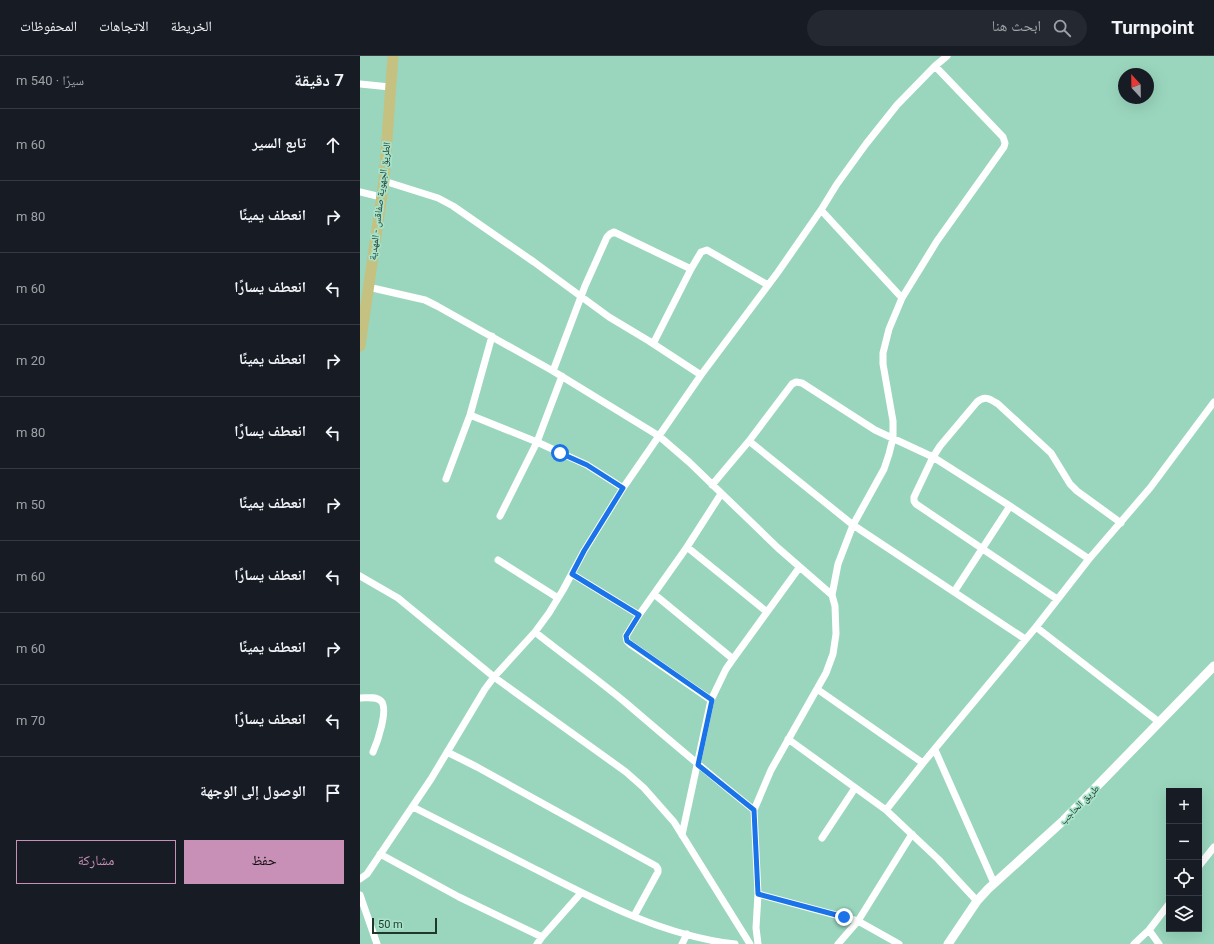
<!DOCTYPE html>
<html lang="ar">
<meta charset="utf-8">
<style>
:root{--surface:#171b24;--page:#242831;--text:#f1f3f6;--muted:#9ea1a6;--line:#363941;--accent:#c88fb7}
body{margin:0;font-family:Roboto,"Noto Naskh Arabic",sans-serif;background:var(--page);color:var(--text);direction:rtl}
.controls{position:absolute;right:12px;bottom:12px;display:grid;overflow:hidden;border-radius:0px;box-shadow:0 4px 16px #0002}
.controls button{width:36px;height:36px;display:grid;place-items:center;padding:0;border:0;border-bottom:1px solid var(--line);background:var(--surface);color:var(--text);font:20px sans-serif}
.compass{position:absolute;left:758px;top:12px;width:36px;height:36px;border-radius:50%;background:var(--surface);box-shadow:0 4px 16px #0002;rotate:338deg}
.scale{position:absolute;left:12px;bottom:10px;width:65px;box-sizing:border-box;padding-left:4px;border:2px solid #1f382e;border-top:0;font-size:11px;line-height:14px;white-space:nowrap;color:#1f382e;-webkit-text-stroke:3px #a7e3ca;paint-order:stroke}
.stop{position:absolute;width:12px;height:12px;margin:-9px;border:3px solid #1a73e8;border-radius:50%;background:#fff}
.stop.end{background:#1a73e8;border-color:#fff;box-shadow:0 1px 4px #0008}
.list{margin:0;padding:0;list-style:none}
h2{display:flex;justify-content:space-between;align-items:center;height:52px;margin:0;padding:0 16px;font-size:17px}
h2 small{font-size:13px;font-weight:400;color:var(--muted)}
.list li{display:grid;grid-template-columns:26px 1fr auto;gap:12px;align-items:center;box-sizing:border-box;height:72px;padding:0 16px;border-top:1px solid var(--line)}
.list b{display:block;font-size:15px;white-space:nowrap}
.list em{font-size:13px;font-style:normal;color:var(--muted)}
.actions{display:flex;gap:8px;padding:12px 16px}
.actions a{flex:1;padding:9px 0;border:1px solid var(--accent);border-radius:0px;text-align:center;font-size:14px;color:var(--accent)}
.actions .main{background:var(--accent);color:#111}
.icon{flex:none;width:22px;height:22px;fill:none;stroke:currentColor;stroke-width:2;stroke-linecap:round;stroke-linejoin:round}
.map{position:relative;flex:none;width:854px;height:888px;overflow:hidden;direction:ltr}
header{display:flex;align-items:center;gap:24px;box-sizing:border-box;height:56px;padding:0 20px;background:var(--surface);border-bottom:1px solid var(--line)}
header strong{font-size:19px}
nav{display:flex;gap:22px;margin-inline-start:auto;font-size:14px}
.search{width:280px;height:36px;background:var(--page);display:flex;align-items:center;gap:10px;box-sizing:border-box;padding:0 14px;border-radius:22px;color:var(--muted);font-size:15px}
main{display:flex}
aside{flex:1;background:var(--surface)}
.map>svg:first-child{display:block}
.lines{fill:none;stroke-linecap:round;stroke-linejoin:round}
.minor{stroke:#fff;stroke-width:7}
.tertiary{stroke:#fff;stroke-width:9}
.primary{stroke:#c4c181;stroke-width:11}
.route{stroke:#1a73e8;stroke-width:5}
.labels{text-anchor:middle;stroke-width:3.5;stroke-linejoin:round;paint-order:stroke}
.street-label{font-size:10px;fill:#1f382e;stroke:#a7e3ca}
</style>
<header>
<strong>Turnpoint</strong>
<div class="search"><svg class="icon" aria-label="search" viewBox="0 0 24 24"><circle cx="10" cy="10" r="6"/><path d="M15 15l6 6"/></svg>ابحث هنا</div>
<nav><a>الخريطة</a><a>الاتجاهات</a><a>المحفوظات</a></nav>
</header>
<main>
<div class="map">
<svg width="854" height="888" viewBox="0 0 854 888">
<rect width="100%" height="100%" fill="#9ad6bd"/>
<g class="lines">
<path class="minor" d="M0 28 30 31
M24 125 78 142 93 150 174 206 249 261 289 285 341 319
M0 136 21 141
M461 154 542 242
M331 213 341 196 347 194 408 229
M8 231 65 244 77 250 193 315 299 380 329 406 418 492 472 539
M193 315 225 230 247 181 250 178 254 176 331 213 293 288
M110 359 177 386 227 409 263 432
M389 385 432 328 436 326 442 327 515 374 573 401 554 441V445L556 448 697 543
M86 423 110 359 132 280
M352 429 389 385 493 469 665 583
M140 460 177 386 202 320
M327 491 407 556
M729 503 650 450 573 401 580 390 617 346C625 339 630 343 638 348L691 397 710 428 717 435 761 467
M138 504 198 542
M212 518 279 559
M0 520 38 542 134 621 266 716 284 732 314 766 390 888
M594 536 650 450
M294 538 373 603
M175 576C205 600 236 622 266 647 308 683 350 719 394 754
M457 633 563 707
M0 642C6 642 16 640 21 645 29 653 17 687 13 696
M351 644 270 588 267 585 266 580 279 559 327 491 361 438
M799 666 676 571 729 503 790 432 854 346
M428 683 526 754 578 803 617 845
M575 694 634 827
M87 696 117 711 296 810 298 813V816L274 860
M53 751C94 772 136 793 177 814 239 846 304 880 375 888
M526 754 563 707 676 571
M322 779 351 644 366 613 373 603 439 512
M462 782 495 732
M20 798 99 841 182 881 221 837
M839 810 854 791
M0 823 7 818 71 723 125 633 134 621 175 576 189 557 203 534 224 495 263 432 341 319 418 216 461 154 477 128 506 88 537 49 575 10 587 0
M398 838 498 865 539 888
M0 839 17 888
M789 874 799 888
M177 888 182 881
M322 888 327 878
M398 888 396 872 398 838 394 754 411 714 466 617 473 598 476 578 475 550 472 539 478 508 493 469 524 413 529 398 533 382V365L523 308V297L529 273 542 242 577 185 644 91 645 87 643 81 575 10
M478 888 498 865 552 778
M774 888 789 874 809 848"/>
<path class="tertiary" d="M588 888 617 845 628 833 704 764 854 610"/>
<path class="primary" d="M0 290 24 125 33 0"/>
</g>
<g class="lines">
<path class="route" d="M200 397 227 409 263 432 224 495 212 518 279 559 266 580 267 585 352 644 338 709 394 754 398 838 484 861"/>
</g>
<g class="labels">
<g class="street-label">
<text transform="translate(19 145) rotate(-83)" y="4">الطريق الجهوية صفاقس - المهدية</text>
<text transform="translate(719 748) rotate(-45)" y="4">طريق الحاجب</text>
</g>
</g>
</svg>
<div class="controls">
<button>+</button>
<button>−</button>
<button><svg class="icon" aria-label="locate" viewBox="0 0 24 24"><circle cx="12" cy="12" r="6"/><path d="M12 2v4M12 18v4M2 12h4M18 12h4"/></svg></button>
<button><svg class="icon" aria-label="layers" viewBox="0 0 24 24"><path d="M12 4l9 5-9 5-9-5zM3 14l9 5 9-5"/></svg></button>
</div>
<svg class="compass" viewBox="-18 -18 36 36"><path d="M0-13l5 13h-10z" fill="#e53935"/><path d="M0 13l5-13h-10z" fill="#9ea1a6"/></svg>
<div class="scale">50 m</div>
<div class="stop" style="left:200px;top:397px"></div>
<div class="stop end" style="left:484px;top:861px"></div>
</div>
<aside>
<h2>7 دقيقة<small>سيرًا · 540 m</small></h2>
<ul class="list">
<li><svg class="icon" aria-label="ahead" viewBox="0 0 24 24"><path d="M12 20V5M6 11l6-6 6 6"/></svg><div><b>تابع السير</b></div><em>60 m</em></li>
<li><svg class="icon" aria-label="right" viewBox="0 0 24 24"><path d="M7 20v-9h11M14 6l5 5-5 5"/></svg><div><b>انعطف يمينًا</b></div><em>80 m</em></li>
<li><svg class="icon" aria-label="left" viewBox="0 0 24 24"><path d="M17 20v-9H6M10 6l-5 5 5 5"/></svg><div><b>انعطف يسارًا</b></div><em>60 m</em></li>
<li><svg class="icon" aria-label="right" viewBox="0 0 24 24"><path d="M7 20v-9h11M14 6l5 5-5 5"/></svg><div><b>انعطف يمينًا</b></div><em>20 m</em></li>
<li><svg class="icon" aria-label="left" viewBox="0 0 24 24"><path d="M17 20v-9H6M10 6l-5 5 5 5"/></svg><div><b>انعطف يسارًا</b></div><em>80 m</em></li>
<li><svg class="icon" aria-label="right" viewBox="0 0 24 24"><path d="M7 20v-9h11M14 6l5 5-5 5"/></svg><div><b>انعطف يمينًا</b></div><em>50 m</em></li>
<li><svg class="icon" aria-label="left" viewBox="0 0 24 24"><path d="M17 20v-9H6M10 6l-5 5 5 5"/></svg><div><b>انعطف يسارًا</b></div><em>60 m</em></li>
<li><svg class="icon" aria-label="right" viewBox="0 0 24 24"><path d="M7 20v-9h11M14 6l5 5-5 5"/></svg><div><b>انعطف يمينًا</b></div><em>60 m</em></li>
<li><svg class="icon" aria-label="left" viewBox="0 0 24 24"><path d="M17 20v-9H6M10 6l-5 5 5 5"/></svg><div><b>انعطف يسارًا</b></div><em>70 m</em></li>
<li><svg class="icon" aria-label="arrive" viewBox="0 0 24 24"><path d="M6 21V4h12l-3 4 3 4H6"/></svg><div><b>الوصول إلى الوجهة</b></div></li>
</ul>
<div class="actions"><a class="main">حفظ</a><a>مشاركة</a></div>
</aside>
</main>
